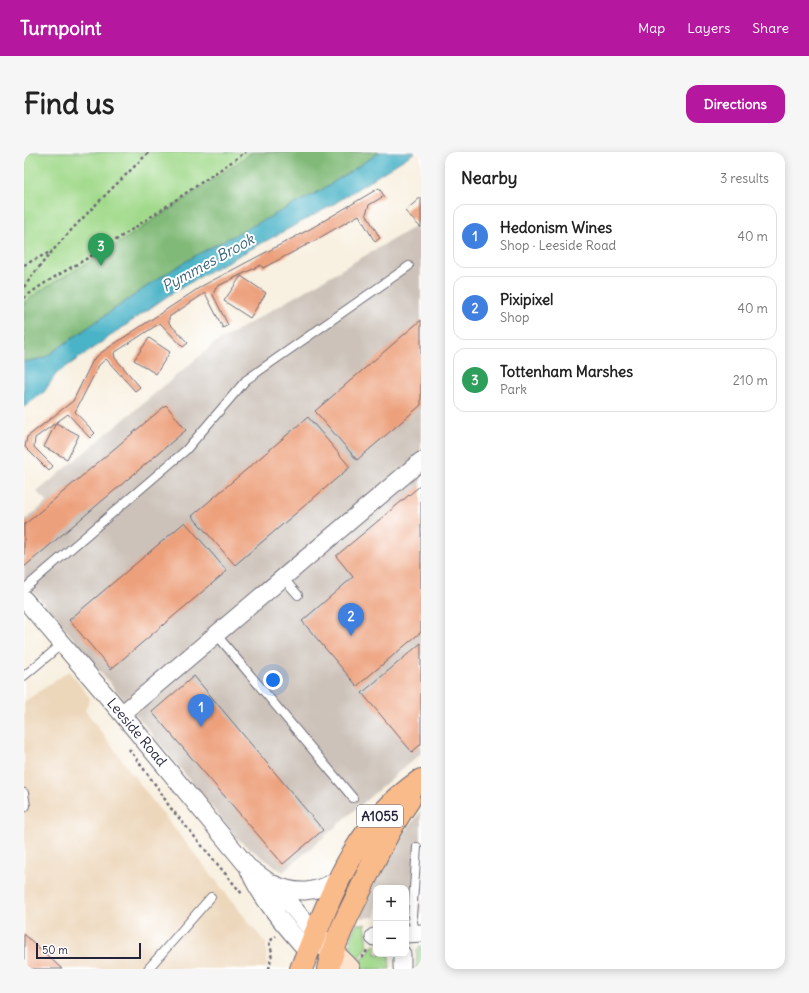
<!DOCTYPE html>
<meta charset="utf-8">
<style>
:root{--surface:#fff;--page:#f6f6f6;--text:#222;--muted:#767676;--line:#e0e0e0;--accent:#b5179e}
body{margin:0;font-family:Delius,sans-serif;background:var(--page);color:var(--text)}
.controls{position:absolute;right:12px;bottom:12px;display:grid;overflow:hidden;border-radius:8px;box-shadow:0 2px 10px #0003}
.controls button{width:36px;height:36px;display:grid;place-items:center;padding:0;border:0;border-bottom:1px solid var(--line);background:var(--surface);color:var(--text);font:20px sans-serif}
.scale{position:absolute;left:12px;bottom:10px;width:105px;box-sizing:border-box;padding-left:4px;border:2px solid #22223b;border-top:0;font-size:11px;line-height:14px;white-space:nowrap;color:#22223b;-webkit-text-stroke:3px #fff;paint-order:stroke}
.you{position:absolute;left:249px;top:528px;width:14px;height:14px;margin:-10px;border:3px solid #fff;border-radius:50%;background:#1a73e8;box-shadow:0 0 0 6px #1a73e833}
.badge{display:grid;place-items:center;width:26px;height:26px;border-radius:50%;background:var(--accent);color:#fff;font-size:13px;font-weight:700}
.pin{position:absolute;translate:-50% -33px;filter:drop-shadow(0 1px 2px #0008)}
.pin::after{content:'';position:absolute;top:21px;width:14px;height:12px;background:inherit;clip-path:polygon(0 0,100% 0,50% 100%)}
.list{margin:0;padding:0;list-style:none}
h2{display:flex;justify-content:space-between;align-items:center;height:52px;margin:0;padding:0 16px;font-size:17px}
h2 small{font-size:13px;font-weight:400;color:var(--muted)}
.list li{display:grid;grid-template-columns:26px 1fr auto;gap:12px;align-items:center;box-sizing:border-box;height:64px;margin:0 8px 8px;padding:0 8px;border:1px solid var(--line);border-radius:12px}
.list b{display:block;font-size:15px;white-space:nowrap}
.list p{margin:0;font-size:13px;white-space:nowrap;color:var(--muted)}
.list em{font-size:13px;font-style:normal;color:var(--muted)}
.map{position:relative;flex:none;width:397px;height:817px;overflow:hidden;border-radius:12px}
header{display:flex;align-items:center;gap:24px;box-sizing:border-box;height:56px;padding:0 20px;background:var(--accent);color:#fff}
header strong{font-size:19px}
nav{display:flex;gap:22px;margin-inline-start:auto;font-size:14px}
.intro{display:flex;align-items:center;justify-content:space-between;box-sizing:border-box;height:96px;padding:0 24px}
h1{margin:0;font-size:28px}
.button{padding:10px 18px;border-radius:12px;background:var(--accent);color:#fff;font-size:14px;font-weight:700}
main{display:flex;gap:24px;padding:0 24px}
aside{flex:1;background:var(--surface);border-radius:12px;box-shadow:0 2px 10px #0003}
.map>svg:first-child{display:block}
.built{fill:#edd7bb}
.industrial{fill:#ccc2b9}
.green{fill:#a2da8c;stroke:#627e64}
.forest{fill:#81ba78;stroke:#526e5a}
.water{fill:#49b3c7;stroke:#366a81}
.building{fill:#eda07b}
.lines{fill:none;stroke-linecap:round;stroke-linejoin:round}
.lane-casing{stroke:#6d6a75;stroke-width:10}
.street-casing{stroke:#6d6a75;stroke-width:19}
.secondary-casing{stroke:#6d6a75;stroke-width:24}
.primary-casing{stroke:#6d6a75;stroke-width:24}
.path{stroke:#6d6a75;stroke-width:2.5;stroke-dasharray:3 3;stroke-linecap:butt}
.lane{stroke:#fff;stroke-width:8}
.street{stroke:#fff;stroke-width:17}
.secondary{stroke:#fde4d1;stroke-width:22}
.primary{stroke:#fabb8b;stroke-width:22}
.labels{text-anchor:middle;stroke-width:4;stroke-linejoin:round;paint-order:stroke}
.shield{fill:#fff;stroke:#646476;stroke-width:1}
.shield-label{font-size:13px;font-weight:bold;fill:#22223b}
.street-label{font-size:14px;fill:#22223b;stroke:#fff}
.water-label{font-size:15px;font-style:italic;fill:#34637a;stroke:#fff}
</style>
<header>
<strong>Turnpoint</strong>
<nav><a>Map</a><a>Layers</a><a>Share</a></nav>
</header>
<div class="intro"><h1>Find us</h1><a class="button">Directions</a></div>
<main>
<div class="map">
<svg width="397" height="817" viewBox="0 0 397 817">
<rect width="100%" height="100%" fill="#fff"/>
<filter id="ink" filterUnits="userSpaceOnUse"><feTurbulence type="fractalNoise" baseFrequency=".025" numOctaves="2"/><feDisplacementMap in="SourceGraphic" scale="8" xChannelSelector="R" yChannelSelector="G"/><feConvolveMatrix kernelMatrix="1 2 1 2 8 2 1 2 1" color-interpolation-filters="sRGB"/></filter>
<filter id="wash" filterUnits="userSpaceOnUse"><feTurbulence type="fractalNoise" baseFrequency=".012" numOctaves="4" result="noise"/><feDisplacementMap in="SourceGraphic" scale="16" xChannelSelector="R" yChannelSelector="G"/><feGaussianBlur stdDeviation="0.9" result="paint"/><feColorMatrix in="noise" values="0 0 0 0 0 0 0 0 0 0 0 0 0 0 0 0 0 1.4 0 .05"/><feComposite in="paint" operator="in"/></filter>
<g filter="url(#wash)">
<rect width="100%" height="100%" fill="#f8f0e0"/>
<path class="built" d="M45 519 66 546 61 558 124 643 242 792 243 813 241 817H0V550Z"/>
<path class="industrial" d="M390 75 397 83V601L259 720 222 694 214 687 34 468 0 429V369L23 350 13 340 190 192Z
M397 659V764H382V736H352V765L336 766 347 737 361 706Z"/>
<path class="green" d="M0 0H356L296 39 135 126 113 141 0 210Z
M333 772H341L344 794 332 811 327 806C326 795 326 782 333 772Z
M352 793V802H365L366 817H336L334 814 348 794Z
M397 793V817H392L393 799Z"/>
<path class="forest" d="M229 0H356L296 39 135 126 20 206 0 210V151C23 132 50 120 75 104 127 71 178 35 229 0Z"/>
<path class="water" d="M356 0H391L305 55 184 120 145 143 32 222 20 240 0 255V210L20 206 135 126 174 102 296 39Z"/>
<g id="blocks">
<path class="building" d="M355 36 360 44 345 53 342 62 356 86 351 90 335 63 290 89 239 116 237 113 192 135 189 143 204 173 199 176 181 141 145 165V171L164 191 159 195 136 171 90 201 91 206 116 235 111 239 82 207 75 213 51 260 71 281 66 286 44 262 11 286 10 295 29 314 25 319 1 295 3 285 49 249 69 208 78 200 178 134 286 77Z
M397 45V76L381 59Z
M217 124 242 141 226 166 200 149Z
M397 168V253L333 308 291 259Z
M125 186 146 200 132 222 110 208Z
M142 253 162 278 0 415V373Z
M284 265 326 315 211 413 168 364Z
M32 271 55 283 43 307 20 295Z
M397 333V480L333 534 278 469 329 425 312 404Z
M161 370 203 419 87 517 45 468Z
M397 491V592L388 600 338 541Z
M170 524 299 678 259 712 128 560Z
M0 782 38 817H0Z"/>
</g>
</g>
<g filter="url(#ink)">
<use href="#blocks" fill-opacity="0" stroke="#6d6a75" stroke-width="1"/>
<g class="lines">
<g class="lane-casing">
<path id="lane" d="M259 426 274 443
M0 437 162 298 222 228 385 114
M192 482 329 646
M0 524 38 492
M0 641 2 654 0 656
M391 781 388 764 393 695
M124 817 187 745"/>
</g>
<g class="street-casing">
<path id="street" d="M0 447 98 562 224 715 245 730 267 753 291 782
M98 562 397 309
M225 718C238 749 262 774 284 800
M249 732C273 743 292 741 315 727
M382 782 397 781
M350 785H352
M378 802V816"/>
</g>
<g class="secondary-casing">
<path id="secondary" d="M291 782 308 800 325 817"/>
</g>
<g class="primary-casing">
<path id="primary" d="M277 817C307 745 328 675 397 628
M304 817C310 791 322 767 334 743 349 710 364 678 385 648"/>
</g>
<path class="path" d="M0 113 28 99
M0 135C36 85 82 43 125 0
M0 146C22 128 48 116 72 101 123 68 172 34 222 0
M105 597 136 639 145 654 219 743
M338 806 344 797
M245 817 248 800 245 790 252 784"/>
<use href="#lane" class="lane"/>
<use href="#street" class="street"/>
<use href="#secondary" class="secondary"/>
<use href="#primary" class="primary"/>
</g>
</g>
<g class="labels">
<rect class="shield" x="333" y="653" width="46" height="22" rx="3"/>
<g class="shield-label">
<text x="356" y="669">A1055</text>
</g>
<g class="street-label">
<text transform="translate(113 580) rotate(50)" y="5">Leeside Road</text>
</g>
<g class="water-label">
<text transform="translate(184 111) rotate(-29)" y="5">Pymmes Brook</text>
</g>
</g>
</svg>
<div class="controls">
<button>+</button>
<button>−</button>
</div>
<div class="scale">50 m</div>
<div class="you"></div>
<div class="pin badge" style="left:177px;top:575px;background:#3f7fe0">1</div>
<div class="pin badge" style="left:327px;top:484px;background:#3f7fe0">2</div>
<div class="pin badge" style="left:77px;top:114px;background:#2e9e5b">3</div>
</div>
<aside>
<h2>Nearby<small>3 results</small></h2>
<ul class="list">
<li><span class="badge" style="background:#3f7fe0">1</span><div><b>Hedonism Wines</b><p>Shop · Leeside Road</p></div><em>40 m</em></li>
<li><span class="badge" style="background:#3f7fe0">2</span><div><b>Pixipixel</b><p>Shop</p></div><em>40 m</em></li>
<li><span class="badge" style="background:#2e9e5b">3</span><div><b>Tottenham Marshes</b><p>Park</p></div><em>210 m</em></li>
</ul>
</aside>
</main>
